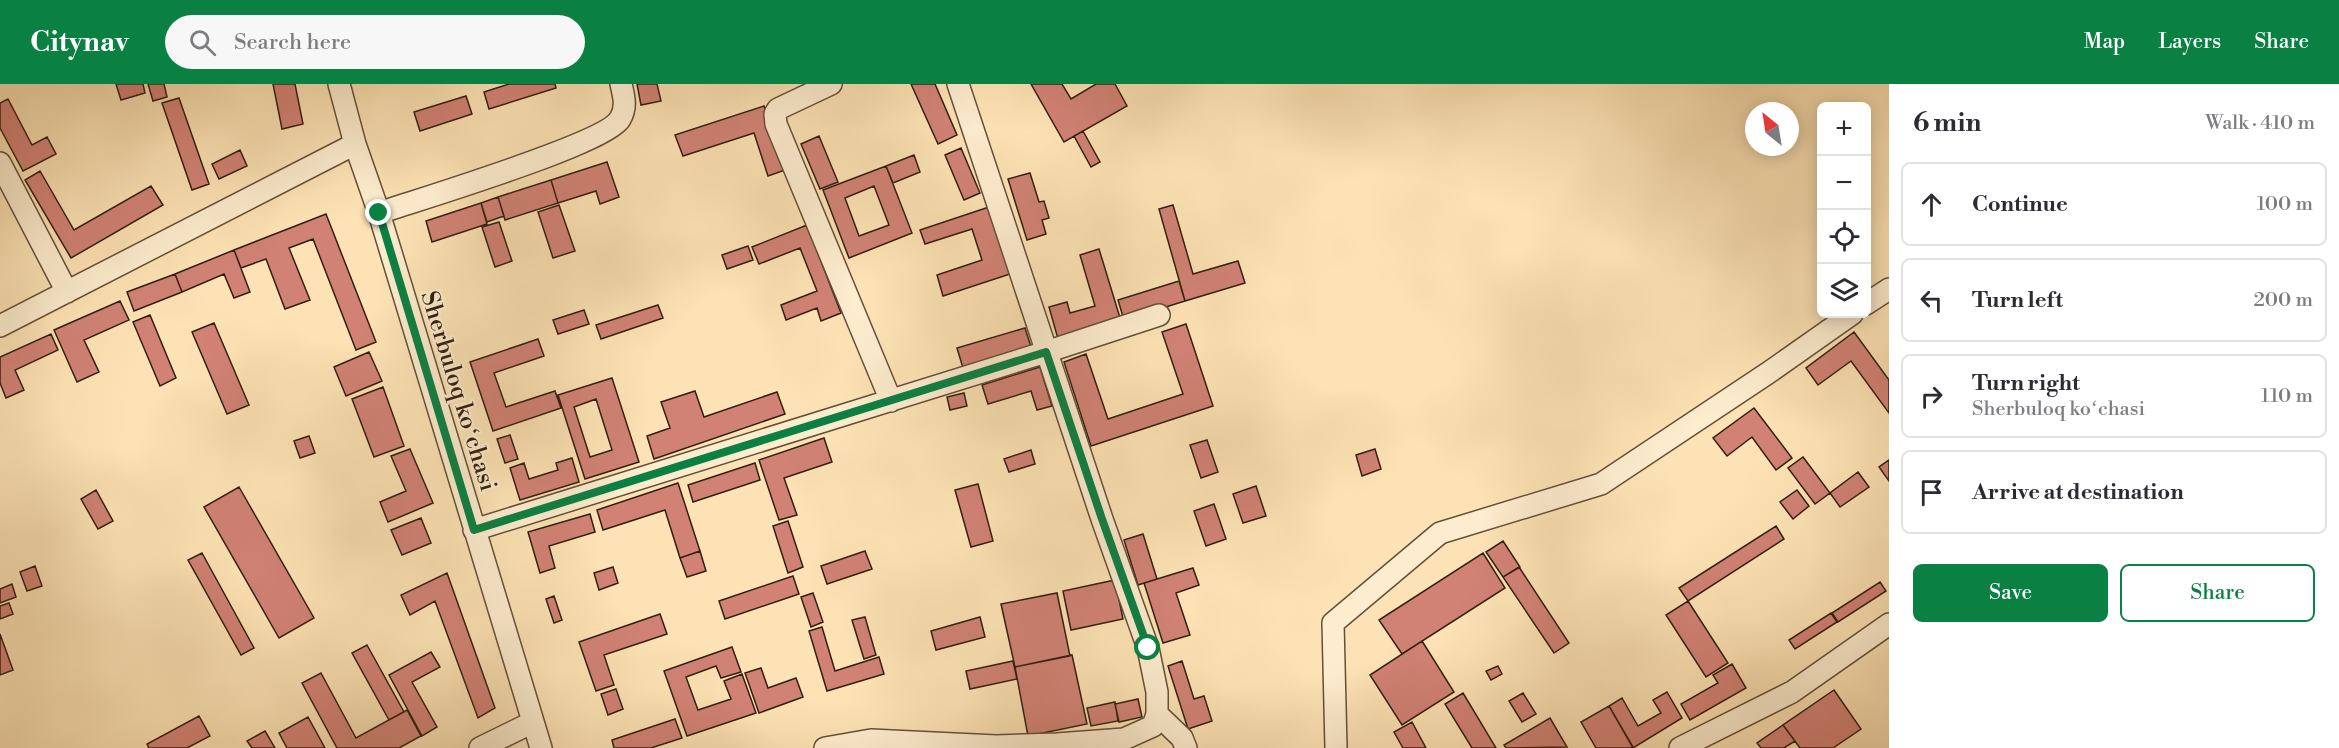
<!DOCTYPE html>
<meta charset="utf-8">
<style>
:root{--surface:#fff;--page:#f7f7f7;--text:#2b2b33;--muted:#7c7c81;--line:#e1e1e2;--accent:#0b8043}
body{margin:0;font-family:"Libre Bodoni",serif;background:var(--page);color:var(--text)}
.controls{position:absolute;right:18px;top:18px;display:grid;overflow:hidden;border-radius:9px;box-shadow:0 3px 15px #0003}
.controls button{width:54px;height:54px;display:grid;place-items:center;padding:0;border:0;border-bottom:2px solid var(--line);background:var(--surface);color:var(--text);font:30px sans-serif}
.compass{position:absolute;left:1745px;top:18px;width:54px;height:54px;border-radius:50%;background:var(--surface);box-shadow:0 3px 15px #0003;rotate:330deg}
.stop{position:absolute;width:18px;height:18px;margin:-14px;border:4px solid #0b8043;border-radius:50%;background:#fff}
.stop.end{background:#0b8043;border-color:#fff;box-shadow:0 2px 6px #0008}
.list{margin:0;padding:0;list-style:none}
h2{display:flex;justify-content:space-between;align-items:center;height:78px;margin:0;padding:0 24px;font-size:26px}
h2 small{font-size:20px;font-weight:400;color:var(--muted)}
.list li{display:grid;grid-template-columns:39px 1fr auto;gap:18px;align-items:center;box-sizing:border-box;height:84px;margin:0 12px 12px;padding:0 12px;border:2px solid var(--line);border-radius:9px}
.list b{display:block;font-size:22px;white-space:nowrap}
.list p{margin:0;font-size:20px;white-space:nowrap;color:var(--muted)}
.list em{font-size:20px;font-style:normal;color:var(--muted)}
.actions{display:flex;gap:12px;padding:18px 24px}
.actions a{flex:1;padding:14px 0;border:2px solid var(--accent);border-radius:9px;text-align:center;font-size:21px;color:var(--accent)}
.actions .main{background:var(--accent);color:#fff}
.icon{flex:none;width:33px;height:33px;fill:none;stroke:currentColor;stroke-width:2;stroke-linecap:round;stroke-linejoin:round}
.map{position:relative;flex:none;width:1889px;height:664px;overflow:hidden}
header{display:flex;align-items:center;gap:36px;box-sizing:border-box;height:84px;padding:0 30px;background:var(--accent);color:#fff}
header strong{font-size:28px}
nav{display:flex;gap:33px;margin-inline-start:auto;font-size:21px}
.search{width:420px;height:54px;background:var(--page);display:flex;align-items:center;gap:15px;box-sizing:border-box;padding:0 21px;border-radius:33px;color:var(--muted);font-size:22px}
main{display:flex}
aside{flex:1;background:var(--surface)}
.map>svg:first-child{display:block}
.building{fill:#d18275;stroke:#321f10;stroke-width:1.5;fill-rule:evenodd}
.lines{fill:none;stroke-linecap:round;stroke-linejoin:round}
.street-casing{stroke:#645039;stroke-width:24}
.street{stroke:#fdecce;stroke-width:21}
.route{stroke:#0b8043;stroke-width:8}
.labels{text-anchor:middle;stroke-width:4.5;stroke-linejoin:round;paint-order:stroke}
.street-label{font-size:24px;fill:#321f10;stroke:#fdecce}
</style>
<header>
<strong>Citynav</strong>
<div class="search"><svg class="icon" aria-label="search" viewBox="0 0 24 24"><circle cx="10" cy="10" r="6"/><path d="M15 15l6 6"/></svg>Search here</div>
<nav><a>Map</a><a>Layers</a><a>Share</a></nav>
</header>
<main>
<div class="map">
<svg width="1889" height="664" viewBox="0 0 1889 664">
<rect width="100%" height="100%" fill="#fce2b4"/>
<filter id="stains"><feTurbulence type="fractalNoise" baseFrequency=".00333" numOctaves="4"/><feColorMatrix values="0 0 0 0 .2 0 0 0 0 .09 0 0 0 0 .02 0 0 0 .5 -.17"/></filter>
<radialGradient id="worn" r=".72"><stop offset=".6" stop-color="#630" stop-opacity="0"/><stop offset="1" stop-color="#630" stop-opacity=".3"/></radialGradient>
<path class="building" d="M116 0H143L145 9 121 16Z
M148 0H164L167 13 153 17Z
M273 0H295L303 40 282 45Z
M509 0H555L556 4 489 25 484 8Z
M637 0H657L661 17 641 21Z
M911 0H935L957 51 938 60Z
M1031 0H1062L1071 15 1096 0H1115L1127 22 1064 58Z
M466 12 472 30 420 47 414 28Z
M179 14 209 100 192 106 162 19Z
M8 15 32 61 47 53 56 70 23 87 0 44V19Z
M764 22 785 86 768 92 754 49 683 72 675 51Z
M1083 47 1100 78 1091 83 1074 52Z
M819 52 838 98 820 105 801 60Z
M961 64 980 109 964 116 945 71Z
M240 66 247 82 219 95 212 80Z
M914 71 920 88 893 99 886 82Z
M607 78 619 113 600 120 596 107 558 119 551 96Z
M886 82 912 149 849 174 823 106ZM874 102 889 141 859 152 845 114Z
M40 87 74 146 151 102 163 121 71 174 25 96Z
M1030 89 1039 118 1044 117 1049 134 1042 136 1046 150 1027 156 1008 95Z
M551 96 558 119 505 136 498 113Z
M498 113 504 132 487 138 481 119Z
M481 119 487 140 432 158 426 137Z
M559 121 575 167 553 174 538 128Z
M1173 121 1193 190 1238 177 1245 199 1185 217 1159 125Z
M989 123 1010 190 943 212 937 191 982 176 972 145 925 160 920 146Z
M326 130 376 258 356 266 313 155 289 164 310 216 285 225 266 175 241 184 234 166Z
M499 138 512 177 495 183 482 143Z
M807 141 841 229 821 237 817 224 786 236 781 221 817 207 800 164 759 180 752 163Z
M748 162 753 176 727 185 722 171Z
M1099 165 1121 237 1058 255 1049 223 1067 218 1070 229 1095 222 1080 171Z
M234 166 250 208 234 214 224 190 182 208 175 190Z
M175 190 182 208 134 227 127 208Z
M1179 197 1185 217 1124 236 1118 216Z
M120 217 129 236 84 256 99 288 77 298 54 246Z
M658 221 663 234 601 255 596 241Z
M584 226 589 240 558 250 553 236Z
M150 231 176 294 160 302 133 238Z
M214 239 249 321 227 330 192 248Z
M1186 240 1213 322 1091 362 1064 278 1086 270 1108 335 1183 310 1162 248Z
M1025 244 1031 263 963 284 957 264Z
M1854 248 1889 296V329L1851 277 1818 301 1806 284Z
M51 250 58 266 15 286 24 306 6 314 0 299V273Z
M538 255 544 272 494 289 506 323 555 307 561 324 493 347 470 278Z
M369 268 382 297 346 312 334 283Z
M1040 283 1052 322 1037 326 1031 307 988 320 982 301Z
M612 294 639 378 585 395 558 311ZM596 315 612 366 590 373 574 323Z
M383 303 404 362 374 373 352 315Z
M695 307 704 333 777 308 785 330 654 375 647 352 670 344 661 318Z
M964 309 967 322 950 326 947 313Z
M1754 324 1792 374 1776 386 1752 353 1727 372 1713 354Z
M510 351 518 375 505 379 497 355Z
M309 352 315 369 300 374 294 357Z
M824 354 832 378 784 394 797 431 779 436 759 376Z
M1207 356 1218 388 1201 394 1190 361Z
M410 365 433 419 388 438 380 418 406 407 391 372Z
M1375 365 1381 385 1362 392 1356 371Z
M1031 366 1035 380 1009 388 1004 375Z
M1803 373 1830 409 1815 420 1788 384Z
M572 374 579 398 520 416 510 384 524 379 529 395 558 386 556 379Z
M1889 376V397L1879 383Z
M755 379 760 396 693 418 688 401Z
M1858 388 1869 403 1840 423 1830 409Z
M678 399 700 467 680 474 665 426 603 446 597 426Z
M978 400 993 457 971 463 955 406Z
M1256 402 1266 432 1243 439 1233 410Z
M239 403 314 534 279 554 204 423Z
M96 406 113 437 98 445 81 415Z
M1797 406 1809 422 1793 435 1780 418Z
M1214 420 1226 455 1206 462 1194 427Z
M590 430 595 448 549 462 555 484 540 489 528 448Z
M421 434 431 459 402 471 391 446Z
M788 437 803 483 788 489 773 442Z
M1776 442 1784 455 1688 517 1679 504Z
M1143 450 1157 495 1138 501 1124 456Z
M1503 457 1520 483 1503 493 1486 468Z
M700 467 706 487 687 493 680 474Z
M865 467 872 485 827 500 821 482Z
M202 469 254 564 241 571 188 476Z
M1483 469 1505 504 1402 570 1379 536Z
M35 482 42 502 27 507 20 488Z
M613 483 618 499 599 506 594 489Z
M1519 483 1569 559 1554 569 1503 493Z
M1193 484 1199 501 1176 509 1190 551 1163 559 1144 499Z
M447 489 495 624 478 634 435 517 410 531 401 511Z
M793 492 799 510 725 535 719 517Z
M1115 496 1123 535 1071 546 1063 507Z
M1880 498 1886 507 1838 538 1832 529Z
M12 500 16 513 0 519V505Z
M813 509 823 538 811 543 801 513Z
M1057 509 1070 572 1015 583 1001 520Z
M554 512 562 536 554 539 546 515Z
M1688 517 1728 579 1706 593 1666 531Z
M9 519 13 530 0 535V522Z
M1831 529 1837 538 1795 565 1789 556Z
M660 530 667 550 604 571 614 601 596 607 579 558Z
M865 533 876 571 864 575 852 536Z
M980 533 985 553 936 566 931 547Z
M822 543 835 587 879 573 884 590 827 607 809 547Z
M0 550 13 586 0 591Z
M1422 557 1454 608 1402 641 1370 591Z
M367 561 404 628 389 636 352 569Z
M732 563 741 588 721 594 716 582 686 593 698 626 731 615 724 597 742 590 756 629 687 652 664 587Z
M431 568 440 583 412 598 437 643 422 652 389 591Z
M1072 571 1087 640 1028 652 1015 583Z
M1013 577 1017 595 970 605 966 587Z
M1182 577 1194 615 1204 612 1212 637 1188 645 1168 582Z
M1732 580 1746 604 1690 636 1681 620 1718 599 1713 591Z
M1498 582 1502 590 1491 596 1486 587Z
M761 584 768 604 796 594 803 613 759 629 745 589Z
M321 589 356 654 407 626 421 652 399 664H337L302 599Z
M616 605 623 625 608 631 601 610Z
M1834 606 1861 645 1833 664H1800L1783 641Z
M1667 608 1682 634 1633 664 1609 622 1622 614 1638 642 1661 629 1653 616Z
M1463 609 1496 664H1472L1445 620Z
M1523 609 1536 630 1522 638 1509 617Z
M1138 615 1142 633 1119 638 1115 620Z
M1115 618 1118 637 1091 642 1087 624Z
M1609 622 1633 663 1631 664H1596L1581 638Z
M199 632 210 652 187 664H149L147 660Z
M308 633 325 664H287L279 649Z
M1550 634 1567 663 1506 664 1504 661Z
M675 635 682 654 651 664H614L612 656Z
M1412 638 1426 664H1403L1394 648Z
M1783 641 1795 657 1784 664H1761L1757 659Z
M265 647 275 664H252L247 657Z"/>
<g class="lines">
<g class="street-casing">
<path id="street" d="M339 0 355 60 379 129 541 664
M831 0 778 25 775 30 776 40 891 317
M0 79 67 208
M379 129C417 116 605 60 620 35 627 23 624 13 621 0
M1866 220 1889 205
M0 242 355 60
M474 446 1046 268 1159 231
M1157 630 1182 654 1186 664
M480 664 533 638
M825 664 871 656 996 662 1057 660 1124 655 1153 642 1157 630V608L1148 564 1102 435 958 0
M1336 664 1333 539 1440 449 1601 400 1768 289 1852 230
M1680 664 1792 608 1889 540"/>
</g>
<use href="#street" class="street"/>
</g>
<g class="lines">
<path class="route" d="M379 129 474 446 1046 268 1102 435 1148 564"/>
</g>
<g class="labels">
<g class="street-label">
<text transform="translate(459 307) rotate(73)" y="8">Sherbuloq koʻchasi</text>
</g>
</g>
<rect width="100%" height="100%" filter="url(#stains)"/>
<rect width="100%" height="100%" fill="url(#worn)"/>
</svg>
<div class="controls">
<button>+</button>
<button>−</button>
<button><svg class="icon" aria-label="locate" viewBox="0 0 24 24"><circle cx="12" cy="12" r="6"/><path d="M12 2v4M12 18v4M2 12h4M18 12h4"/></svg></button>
<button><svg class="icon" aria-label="layers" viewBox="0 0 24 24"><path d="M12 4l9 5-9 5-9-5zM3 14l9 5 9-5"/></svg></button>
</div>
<svg class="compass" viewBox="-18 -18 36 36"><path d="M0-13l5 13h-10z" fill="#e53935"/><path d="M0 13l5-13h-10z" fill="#7c7c81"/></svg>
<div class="stop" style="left:1148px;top:564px"></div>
<div class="stop end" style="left:379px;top:129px"></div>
</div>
<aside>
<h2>6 min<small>Walk · 410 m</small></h2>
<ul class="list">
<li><svg class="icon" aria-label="ahead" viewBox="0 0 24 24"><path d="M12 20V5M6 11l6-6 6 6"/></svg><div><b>Continue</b></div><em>100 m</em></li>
<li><svg class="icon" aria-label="left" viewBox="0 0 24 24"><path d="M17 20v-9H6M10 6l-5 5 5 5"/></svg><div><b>Turn left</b></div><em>200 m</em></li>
<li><svg class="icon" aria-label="right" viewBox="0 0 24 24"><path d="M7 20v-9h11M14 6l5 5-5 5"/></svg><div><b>Turn right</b><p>Sherbuloq koʻchasi</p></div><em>110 m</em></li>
<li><svg class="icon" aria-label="arrive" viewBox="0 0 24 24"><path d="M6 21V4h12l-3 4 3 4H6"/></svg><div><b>Arrive at destination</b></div></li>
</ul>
<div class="actions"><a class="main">Save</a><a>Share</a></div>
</aside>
</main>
